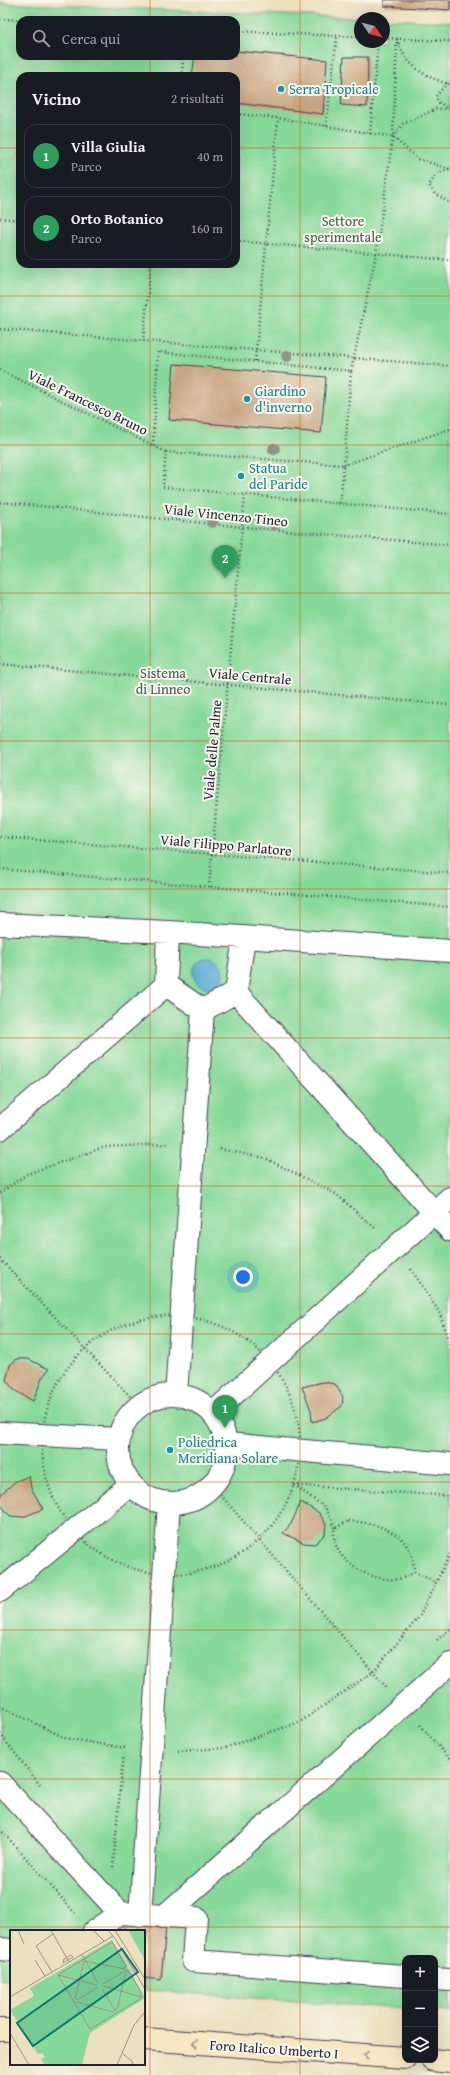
<!DOCTYPE html>
<html lang="it">
<meta charset="utf-8">
<style>
:root{--surface:#171b24;--page:#20242c;--text:#f1f3f6;--muted:#9ea1a6;--line:#363941;--accent:#1a73e8}
body{margin:0;font-family:"Gentium Book Plus",serif;background:var(--page);color:var(--text)}
.controls{position:absolute;right:12px;bottom:12px;display:grid;overflow:hidden;border-radius:8px;box-shadow:0 4px 16px #0002}
.controls button{width:36px;height:36px;display:grid;place-items:center;padding:0;border:0;border-bottom:1px solid var(--line);background:var(--surface);color:var(--text);font:20px sans-serif}
.compass{position:absolute;left:354px;top:12px;width:36px;height:36px;border-radius:50%;background:var(--surface);box-shadow:0 4px 16px #0002;rotate:125deg}
.you{position:absolute;left:243px;top:1277px;width:14px;height:14px;margin:-10px;border:3px solid #fff;border-radius:50%;background:#1a73e8;box-shadow:0 0 0 6px #1a73e833}
.badge{display:grid;place-items:center;width:26px;height:26px;border-radius:50%;background:var(--accent);color:#fff;font-size:13px;font-weight:700}
.pin{position:absolute;translate:-50% -33px;filter:drop-shadow(0 1px 2px #0008)}
.pin::after{content:'';position:absolute;top:21px;width:14px;height:12px;background:inherit;clip-path:polygon(0 0,100% 0,50% 100%)}
.list{margin:0;padding:0;list-style:none}
h2{display:flex;justify-content:space-between;align-items:center;height:52px;margin:0;padding:0 16px;font-size:17px}
h2 small{font-size:13px;font-weight:400;color:var(--muted)}
.list li{display:grid;grid-template-columns:26px 1fr auto;gap:12px;align-items:center;box-sizing:border-box;height:64px;margin:0 8px 8px;padding:0 8px;border:1px solid var(--line);border-radius:12px}
.list b{display:block;font-size:15px;white-space:nowrap}
.list p{margin:0;font-size:13px;white-space:nowrap;color:var(--muted)}
.list em{font-size:13px;font-style:normal;color:var(--muted)}
.icon{flex:none;width:22px;height:22px;fill:none;stroke:currentColor;stroke-width:2;stroke-linecap:round;stroke-linejoin:round}
.map{position:relative;flex:none;width:450px;height:2075px;overflow:hidden}
.search{position:absolute;background:var(--surface);box-shadow:0 4px 16px #0002;left:16px;top:16px;width:224px;height:44px;display:flex;align-items:center;gap:10px;box-sizing:border-box;padding:0 14px;border-radius:12px;color:var(--muted);font-size:15px}
.panel{position:absolute;background:var(--surface);box-shadow:0 4px 16px #0002;left:16px;top:72px;width:224px;height:196px;border-radius:12px}
.map>svg:first-child{display:block}
.green{fill:#87d99a;stroke:#547e6a;fill-rule:evenodd}
.water{fill:#57abd3;stroke:#3c6687}
.building{fill:#c7a480}
.lines{fill:none;stroke-linecap:round;stroke-linejoin:round}
.street-casing{stroke:#403e4f;stroke-width:24}
.secondary-casing{stroke:#403e4f;stroke-width:24}
.path{stroke:#403e4f;stroke-width:2.5;stroke-dasharray:1 3;stroke-linecap:butt}
.street{stroke:#fff;stroke-width:22}
.secondary{stroke:#f7e8c3;stroke-width:22}
.tree{fill:#8d9686}
.oneway{stroke:#978f86}
.grid{fill:none;stroke:#d45411;stroke-width:1;stroke-opacity:0.55}
.culture-dot{fill:#0f9aa8;stroke:#fbf7ec;stroke-width:1.5}
.labels{text-anchor:middle;stroke-width:4;stroke-linejoin:round;paint-order:stroke}
.culture-label{font-size:14px;fill:#0d838f;stroke:#fbf7ec;text-anchor:start}
.park-label{font-size:14px;fill:#405958;stroke:#fbf7ec}
.street-label{font-size:14px;fill:#22223b;stroke:#fbf7ec}
.inset-road{fill:none;stroke:#9b948a;stroke-width:1}
.view{fill:#0f766e;fill-opacity:0.15;stroke:#0f766e;stroke-width:2}
.inset-edge{fill:none;stroke:#22223b;stroke-width:2}
</style>
<div class="map">
<svg width="450" height="2075" viewBox="0 0 450 2075">
<rect width="100%" height="100%" fill="#fbf7ec"/>
<filter id="ink" filterUnits="userSpaceOnUse"><feTurbulence type="fractalNoise" baseFrequency=".025" numOctaves="2"/><feDisplacementMap in="SourceGraphic" scale="8" xChannelSelector="R" yChannelSelector="G"/><feConvolveMatrix kernelMatrix="1 2 1 2 8 2 1 2 1" color-interpolation-filters="sRGB"/></filter>
<filter id="wash" filterUnits="userSpaceOnUse"><feTurbulence type="fractalNoise" baseFrequency=".012" numOctaves="4" result="noise"/><feDisplacementMap in="SourceGraphic" scale="16" xChannelSelector="R" yChannelSelector="G"/><feGaussianBlur stdDeviation="0.9" result="paint"/><feColorMatrix in="noise" values="0 0 0 0 0 0 0 0 0 0 0 0 0 0 0 0 0 1.4 0 .05"/><feComposite in="paint" operator="in"/></filter>
<g filter="url(#wash)">
<rect width="100%" height="100%" fill="#ece0be"/>
<path class="green" d="M0 3 360 18V42H384V19L450 22V2012L435 2011V1958H405V2009L144 1990V1931H11V1980L0 1979ZM20 20H236V56H20ZM20 76H236V264H20Z"/>
<path class="water" d="M193 973a15 15 0 1 1 30 0a15 15 0 1 1-30 0Z"/>
<g id="blocks">
<path class="building" d="M384 0H450V10L384 6Z
M236 51 327 60 323 114 236 103V76H192L195 56H236Z
M344 57H368L367 107 341 105Z
M174 364 326 377 321 433 169 420Z
M17 1359H28L49 1369 42 1378 33 1401 14 1390 6 1380 10 1365Z
M323 1382 335 1384 343 1397 342 1406 326 1418 312 1422 311 1410 302 1387Z
M29 1476 31 1488 43 1509 23 1517 10 1516 0 1504 1 1494 16 1481Z
M301 1502 319 1513 326 1524 325 1534 315 1544 304 1543 283 1533 291 1524Z
M125 1922 166 1926 161 1980 144 1978V1931H124Z"/>
</g>
</g>
<g filter="url(#ink)">
<use href="#blocks" fill-opacity="0" stroke="#403e4f" stroke-width="1"/>
<g class="lines">
<g class="street-casing">
<path id="street" d="M0 924 168 932 450 951
M168 932 166 985 203 1010 236 992 244 938
M236 992 450 1230
M0 1129 166 985
M118 1449a54 54 0 1 1 108 0a54 54 0 1 1-108 0Z
M176 1395 203 1010
M213 1413 450 1198
M0 1433 118 1439
M227 1444 450 1464
M0 1591 130 1485
M0 1783 120 1913
M140 1915 169 1504
M163 1917 450 1664
M94 1931 120 1913 196 1918 193 1961 405 1976
M0 1949 11 1950
M435 1979 450 1980"/>
</g>
<g class="secondary-casing">
<path id="secondary" d="M0 2030H11
M144 2039 405 2058
M432 2060 450 2062"/>
</g>
<path class="path" d="M0 19 23 20
M236 31 360 37
M384 38 450 41
M182 76 183 56
M447 83 436 96 438 102 448 108
M236 114 278 118 393 137 418 159 450 169
M326 126 337 36
M370 134 378 42
M393 137 403 124 436 109H450
M449 169 437 174 429 185 434 193 450 203
M0 218 20 220
M236 241 450 260
M0 329 450 366
M143 341 151 264
M255 361 278 118
M0 370 166 452
M351 371 376 254 393 137 397 39C404 64 425 78 450 84
M153 445 158 352 351 371 344 465 450 429
M0 502 242 527 450 545
M340 503 344 465 166 452 163 487 450 514
M0 664 450 705
M0 837 450 873
M0 869 450 907
M209 887 245 495
M220 1149 265 1158 336 1194 376 1229
M0 1193 27 1174 105 1147 168 1144
M0 1259 139 1406
M411 1269 439 1312 450 1344
M42 1445a129 129 0 1 1 258 0a129 129 0 1 1-258 0Z
M294 1485 450 1496
M294 1485 325 1507 335 1528
M213 1486 386 1687
M349 1521C381 1523 415 1535 414 1572 388 1594 325 1562 335 1528Z
M414 1572 436 1582
M437 1640 450 1629
M0 1706 65 1738 125 1748
M420 1725 450 1759
M0 1734 40 1785
M178 1751 224 1748 300 1722 373 1672 419 1617 450 1554
M0 1829 75 1913
M113 1867 123 1756"/>
<use href="#street" class="street"/>
<use href="#secondary" class="secondary"/>
</g>
<g class="tree">
<circle cx="287" cy="356" r="6"/>
<circle cx="274" cy="449" r="6"/>
<circle cx="212" cy="522" r="6"/>
<circle cx="275" cy="524" r="6"/>
</g>
<defs><path id="oneway-chevron" d="M-2-3.5L2.5 0L-2 3.5" fill="none" stroke-width="1.6" stroke-linecap="round" stroke-linejoin="round"/></defs>
<g class="oneway">
<use href="#oneway-chevron" transform="translate(195 2043) rotate(-176)"/>
<use href="#oneway-chevron" transform="translate(366 2055) rotate(-176)"/>
</g>
</g>
<path class="grid" d="M150 0V20M300 0V2075M150 56V76M0 148H20M236 148H450M150 264V2075M0 296H450M0 445H450M0 593H450M0 741H450M0 889H450M0 1038H450M0 1186H450M0 1334H450M0 1482H450M0 1630H450M0 1779H450M0 1927H450"/>
<g class="culture-dot">
<circle cx="281" cy="89" r="4"/>
<circle cx="247" cy="399" r="4"/>
<circle cx="241" cy="476" r="4"/>
<circle cx="170" cy="1450" r="4"/>
</g>
<g class="labels">
<g class="culture-label">
<text x="289" y="94">Serra Tropicale</text>
<text x="255" y="396">Giardino<tspan x="255" dy="16">d'inverno</tspan></text>
<text x="249" y="473">Statua<tspan x="249" dy="16">del Paride</tspan></text>
<text x="178" y="1447">Poliedrica<tspan x="178" dy="16">Meridiana Solare</tspan></text>
</g>
<g class="park-label">
<text x="343" y="226">Settore<tspan x="343" dy="16">sperimentale</tspan></text>
<text x="163" y="678">Sistema<tspan x="163" dy="16">di Linneo</tspan></text>
</g>
<g class="street-label">
<text transform="translate(88 402) rotate(26)" y="5">Viale Francesco Bruno</text>
<text transform="translate(226 515) rotate(6)" y="5">Viale Vincenzo Tineo</text>
<text transform="translate(250 676) rotate(5)" y="5">Viale Centrale</text>
<text transform="translate(212 750) rotate(-85)" y="5">Viale delle Palme</text>
<text transform="translate(226 845) rotate(5)" y="5">Viale Filippo Parlatore</text>
<text transform="translate(274 2049) rotate(4)" y="5">Foro Italico Umberto I</text>
</g>
</g>
<g transform="translate(10 1930)">
<rect width="135" height="135" fill="#ece0be"/>
<path d="M118 0H135V30ZM102 10 135 68 80 103 72 135H35L31 129 35 127 32 123 28 124 0 80 24 66 20 58Z" fill="#87d99a"/>
<path class="inset-road" d="M8 0 14 14M41 0 59 32M83 0 94 11M98 0 106 10 135 59M105 0 135 49M61 25 63 27 53 33 54 29ZM72 25 88 53M25 30 35 46M42 42 26 16 43 4M48 45 80 99 130 69 131 67 94 56M93 54 115 41M87 55 48 45 102 12 116 36 113 38 120 43 131 62V67M92 59 105 80M0 67 103 6M65 69 74 31 115 39M67 70 88 57M67 72 103 82 107 79 116 42M0 103 19 135M113 124 122 131 123 135M107 135 124 95 135 82"/>
<path class="view" d="M112 19 128 42 23 116 7 93Z"/>
<rect width="135" height="135" class="inset-edge"/>
</g>
</svg>
<div class="controls">
<button>+</button>
<button>−</button>
<button><svg class="icon" aria-label="layers" viewBox="0 0 24 24"><path d="M12 4l9 5-9 5-9-5zM3 14l9 5 9-5"/></svg></button>
</div>
<svg class="compass" viewBox="-18 -18 36 36"><path d="M0-13l5 13h-10z" fill="#e53935"/><path d="M0 13l5-13h-10z" fill="#9ea1a6"/></svg>
<div class="you"></div>
<div class="pin badge" style="left:225px;top:1428px;background:#2e9e5b">1</div>
<div class="pin badge" style="left:225px;top:578px;background:#2e9e5b">2</div>
<div class="search"><svg class="icon" aria-label="search" viewBox="0 0 24 24"><circle cx="10" cy="10" r="6"/><path d="M15 15l6 6"/></svg>Cerca qui</div>
<section class="panel">
<h2>Vicino<small>2 risultati</small></h2>
<ul class="list">
<li><span class="badge" style="background:#2e9e5b">1</span><div><b>Villa Giulia</b><p>Parco</p></div><em>40 m</em></li>
<li><span class="badge" style="background:#2e9e5b">2</span><div><b>Orto Botanico</b><p>Parco</p></div><em>160 m</em></li>
</ul>
</section>
</div>
